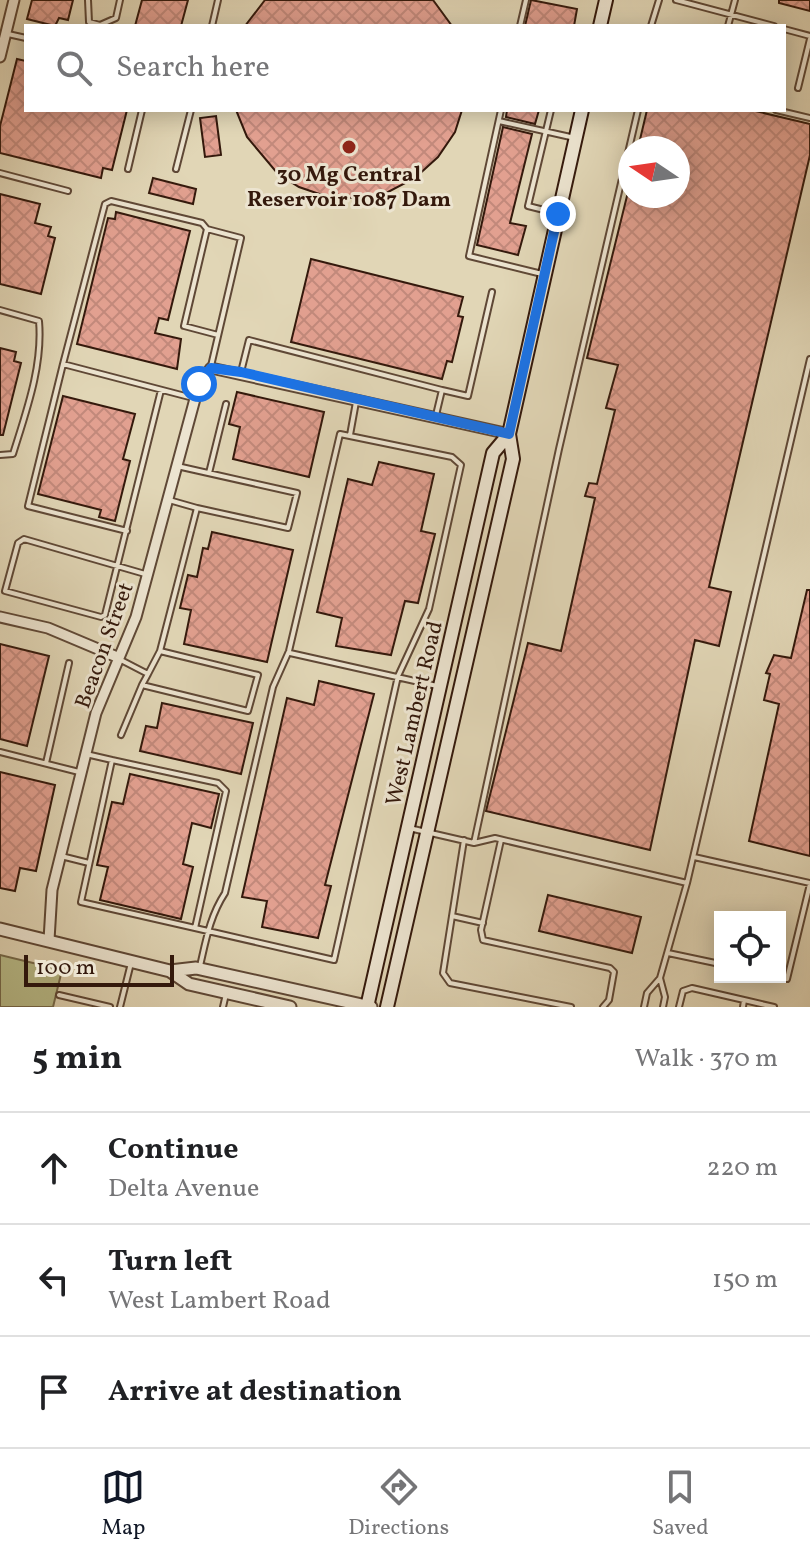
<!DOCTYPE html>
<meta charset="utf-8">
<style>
:root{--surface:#fff;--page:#f6f6f6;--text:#202124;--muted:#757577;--line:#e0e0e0;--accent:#111827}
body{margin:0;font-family:Vollkorn,serif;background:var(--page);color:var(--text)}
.controls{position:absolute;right:24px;bottom:24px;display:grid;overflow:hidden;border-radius:0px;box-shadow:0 4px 20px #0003}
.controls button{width:72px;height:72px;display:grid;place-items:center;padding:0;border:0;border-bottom:2px solid var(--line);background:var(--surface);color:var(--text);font:40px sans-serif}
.compass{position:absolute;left:618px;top:136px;width:72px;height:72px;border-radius:50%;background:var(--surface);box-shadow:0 4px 20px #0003;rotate:283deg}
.scale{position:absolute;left:24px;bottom:20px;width:150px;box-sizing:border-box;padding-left:8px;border:4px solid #34190c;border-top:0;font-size:22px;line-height:28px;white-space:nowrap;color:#34190c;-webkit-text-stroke:6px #ece4d0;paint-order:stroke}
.stop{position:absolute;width:24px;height:24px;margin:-18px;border:6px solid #1a73e8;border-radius:50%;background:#fff}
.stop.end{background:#1a73e8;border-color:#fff;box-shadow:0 2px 8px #0008}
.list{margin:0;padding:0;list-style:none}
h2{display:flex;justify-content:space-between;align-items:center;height:104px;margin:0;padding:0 32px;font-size:34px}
h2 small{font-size:26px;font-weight:400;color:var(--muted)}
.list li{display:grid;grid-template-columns:52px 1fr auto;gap:24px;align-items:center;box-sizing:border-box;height:112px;padding:0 32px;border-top:2px solid var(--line)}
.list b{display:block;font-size:30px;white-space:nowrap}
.list p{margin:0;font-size:26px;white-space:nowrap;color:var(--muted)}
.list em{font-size:26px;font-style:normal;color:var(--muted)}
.icon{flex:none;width:44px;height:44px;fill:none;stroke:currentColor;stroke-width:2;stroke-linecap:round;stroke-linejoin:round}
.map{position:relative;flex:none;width:810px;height:1007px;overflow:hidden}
.search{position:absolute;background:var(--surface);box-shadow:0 4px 20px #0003;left:24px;right:24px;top:24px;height:88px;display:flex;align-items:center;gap:20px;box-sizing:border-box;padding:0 28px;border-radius:0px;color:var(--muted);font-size:30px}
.sheet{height:440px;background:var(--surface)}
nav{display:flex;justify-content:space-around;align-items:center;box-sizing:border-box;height:112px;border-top:2px solid var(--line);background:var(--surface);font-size:22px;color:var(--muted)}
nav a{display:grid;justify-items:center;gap:4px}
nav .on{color:var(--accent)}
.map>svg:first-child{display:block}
.grass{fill:#b8bc8a;stroke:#766a4b;stroke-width:2}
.building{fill:url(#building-cross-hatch);stroke:#34190c;stroke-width:2}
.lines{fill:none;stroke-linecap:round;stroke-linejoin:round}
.service-casing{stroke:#5f4836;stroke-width:8}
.minor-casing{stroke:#5f4836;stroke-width:13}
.tertiary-casing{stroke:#5f4836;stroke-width:15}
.secondary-casing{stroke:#34190c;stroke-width:16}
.service{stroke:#ece4d0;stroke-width:4}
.minor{stroke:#ece4d0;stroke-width:9}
.tertiary{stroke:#ece4d0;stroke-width:11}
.secondary{stroke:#ece4d0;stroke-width:12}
.route{stroke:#1a73e8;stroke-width:10}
.poi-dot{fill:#8f2418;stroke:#ece4d0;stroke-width:3}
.labels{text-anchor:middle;stroke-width:6;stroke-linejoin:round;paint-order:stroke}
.poi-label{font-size:22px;font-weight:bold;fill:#34190c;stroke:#ece4d0}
.street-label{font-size:22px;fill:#34190c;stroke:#ece4d0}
</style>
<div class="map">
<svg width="810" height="1007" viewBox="0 0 810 1007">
<defs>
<pattern id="building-cross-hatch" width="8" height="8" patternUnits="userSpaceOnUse" patternTransform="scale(2)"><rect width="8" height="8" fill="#e2a090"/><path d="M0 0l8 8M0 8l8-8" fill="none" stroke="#c2897b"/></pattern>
</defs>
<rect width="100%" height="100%" fill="#e1d6b6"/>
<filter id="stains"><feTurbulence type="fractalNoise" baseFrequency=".0025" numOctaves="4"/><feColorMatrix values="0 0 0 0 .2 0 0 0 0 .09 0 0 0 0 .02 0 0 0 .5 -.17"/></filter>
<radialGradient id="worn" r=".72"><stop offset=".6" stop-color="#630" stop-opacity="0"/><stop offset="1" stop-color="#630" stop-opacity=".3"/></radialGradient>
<path class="grass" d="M0 955 62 970 53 1007H0Z"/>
<path class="building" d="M32 0H73L68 20 59 18 55 26 27 19Z
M142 0H188L181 26H135Z
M265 0H433L452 26H245Z
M531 0 577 9 574 26H525Z
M779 0H810V11L779 3Z
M17 59 26 61V110H127L112 170 103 168 101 178 0 153V126Z
M236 110H462L455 132 438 157 415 178 388 192 358 198 328 197 299 187 278 174 247 137Z
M507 110H539L535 124 506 117Z
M647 110H751L810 124V155L709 587 731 592 719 646 695 640 650 850 486 811 528 643 561 651 595 498 585 496 589 483 597 484 615 410 606 408 618 365 587 358 627 196H678V148H638Z
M216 116 221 155 205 157 200 118Z
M503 127 532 134 510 223 526 226 518 255 477 245Z
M153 178 196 189 193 204 149 193Z
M0 194 40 204 35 223 51 227 48 236 55 238 41 294 0 284Z
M116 212 190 231 168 320 159 318 155 333 181 339 177 369 77 344 108 218 115 219Z
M311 259 463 297 458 316 463 317 452 362 447 361 442 379 291 342Z
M0 348 16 352 14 361 21 363 3 435H0Z
M237 392 324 412 309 477 233 459 240 427 229 424Z
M63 396 135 414 123 459 130 461 115 521 99 517 101 510 38 494Z
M379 462 434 474 421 531 435 534 418 603 405 601 391 655 336 646 342 618 317 612 348 479 372 485Z
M212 532 293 550 267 662 184 644 191 610 180 608 188 575 197 577 203 548 208 549Z
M807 590H810V856L749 841 779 704 764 700 770 674 766 673 774 655 791 658Z
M0 644 49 656 27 746 0 739Z
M319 681 374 694 325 885 331 886 318 938 262 927 267 901 242 897 287 698 314 705Z
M162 703 253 723 241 774 140 751 146 726 157 728Z
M0 772 55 785 36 871 20 868 15 891 0 888Z
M130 774 219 794 211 828 192 823 183 864 193 867 181 919 100 900 108 867 97 865 112 802 123 804Z
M548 895 641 917 632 953 539 931Z"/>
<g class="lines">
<g class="service-casing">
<path id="service" d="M88 0 89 22 100 25 116 18 120 0
M676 0 774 26
M212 26 218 0
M520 26 526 0
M651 26 659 0
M728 26 735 0
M784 29 810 36
M8 34 26 38
M798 88 810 39
M501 110 469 256 542 274
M551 110 528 206 556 213
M638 110 559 449 474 843 495 838 687 883
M776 110 810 118
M499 121 575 138
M128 169 142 110
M176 169 191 110
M0 173 68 191
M0 310 39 321C43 366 26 412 13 454L0 455
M63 364 28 506 127 531
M211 366 241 238 207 229 184 326 218 335
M241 372 249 340 442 390
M193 398 63 364 105 204 111 201 202 223 207 229
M436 415 442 390 468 396 492 292
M350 435 356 402
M177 466 297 493 288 528 197 508
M209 473 226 404
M145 574 24 539 18 543 5 591 101 617 105 615 161 390
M290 653 437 686
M119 659 148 674 160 651 197 508 169 500
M148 674 142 685 248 711 258 675 160 651
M121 735 142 685
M0 752 79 772
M86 754 112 760 81 902 195 928 208 931 334 960 398 676 429 609 461 465 452 457 340 434 289 651 273 687 225 893C210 916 206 940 200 966
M112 760 218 783 226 791 195 928
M46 763 69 663
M409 828 474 843
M464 840 443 973 450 983 571 1007
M501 840 481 930 483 940 610 968 614 972 609 1000 603 1007
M61 856 89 863
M694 857 810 883
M452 916 483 923
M668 953 720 964
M777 977 787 979 810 884
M660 978 665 997 663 1007
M59 995 110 1007
M744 1000 774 1007
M120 1007 131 963
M223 1007 226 994
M644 1007 647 993 660 978 687 883 810 359
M679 1007 683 991 692 988 744 1000 743 1007"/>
</g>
<g class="minor-casing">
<path id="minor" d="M0 57 14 0
M0 617 48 628 117 657
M49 940 52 890 96 713 136 617 199 384 211 368 509 434"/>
</g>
<g class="tertiary-casing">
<path id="tertiary" d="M0 929 170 971 189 984 290 1007
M170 971 196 968 371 1007"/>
</g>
<g class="secondary-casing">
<path id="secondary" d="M600 26 606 0
M367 1007 493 453 509 434
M387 1007 513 459 509 434 582 110"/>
</g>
<use href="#service" class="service"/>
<use href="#minor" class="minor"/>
<use href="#tertiary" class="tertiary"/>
<use href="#secondary" class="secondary"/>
</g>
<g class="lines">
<path class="route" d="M199 384 211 368 241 372 509 434 558 214"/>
</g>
<circle class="poi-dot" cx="349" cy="147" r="8"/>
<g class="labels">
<g class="poi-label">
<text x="349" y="181">30 Mg Central<tspan x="349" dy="25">Reservoir 1087 Dam</tspan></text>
</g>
<g class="street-label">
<text transform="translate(103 645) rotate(-70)" y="8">Beacon Street</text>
<text transform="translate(413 713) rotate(-77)" y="8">West Lambert Road</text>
</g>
</g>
<rect width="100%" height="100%" filter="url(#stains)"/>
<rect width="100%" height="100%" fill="url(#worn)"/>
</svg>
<div class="controls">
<button><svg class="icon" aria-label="locate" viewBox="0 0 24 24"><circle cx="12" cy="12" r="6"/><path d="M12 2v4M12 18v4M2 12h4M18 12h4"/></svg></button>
</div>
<svg class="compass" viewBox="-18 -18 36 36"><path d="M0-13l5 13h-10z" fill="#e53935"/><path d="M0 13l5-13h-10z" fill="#757577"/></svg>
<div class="scale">100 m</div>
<div class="stop" style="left:199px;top:384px"></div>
<div class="stop end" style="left:558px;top:214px"></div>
<div class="search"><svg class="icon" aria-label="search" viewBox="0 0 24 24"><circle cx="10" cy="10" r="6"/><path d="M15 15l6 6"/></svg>Search here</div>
</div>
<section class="sheet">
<h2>5 min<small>Walk · 370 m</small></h2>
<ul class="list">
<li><svg class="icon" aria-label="ahead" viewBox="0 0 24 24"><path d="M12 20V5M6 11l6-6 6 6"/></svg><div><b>Continue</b><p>Delta Avenue</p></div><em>220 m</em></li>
<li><svg class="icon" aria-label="left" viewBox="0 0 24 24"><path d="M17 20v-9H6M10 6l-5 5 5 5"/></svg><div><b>Turn left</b><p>West Lambert Road</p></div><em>150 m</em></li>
<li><svg class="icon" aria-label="arrive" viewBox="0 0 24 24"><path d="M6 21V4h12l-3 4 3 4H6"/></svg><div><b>Arrive at destination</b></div></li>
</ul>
</section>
<nav>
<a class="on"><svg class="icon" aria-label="map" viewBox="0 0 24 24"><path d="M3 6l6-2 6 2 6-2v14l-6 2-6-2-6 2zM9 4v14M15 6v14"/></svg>Map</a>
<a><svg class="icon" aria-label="directions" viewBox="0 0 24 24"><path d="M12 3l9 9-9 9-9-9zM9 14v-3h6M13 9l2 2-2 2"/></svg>Directions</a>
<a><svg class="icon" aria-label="saved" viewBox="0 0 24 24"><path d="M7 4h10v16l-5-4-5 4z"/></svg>Saved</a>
</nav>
